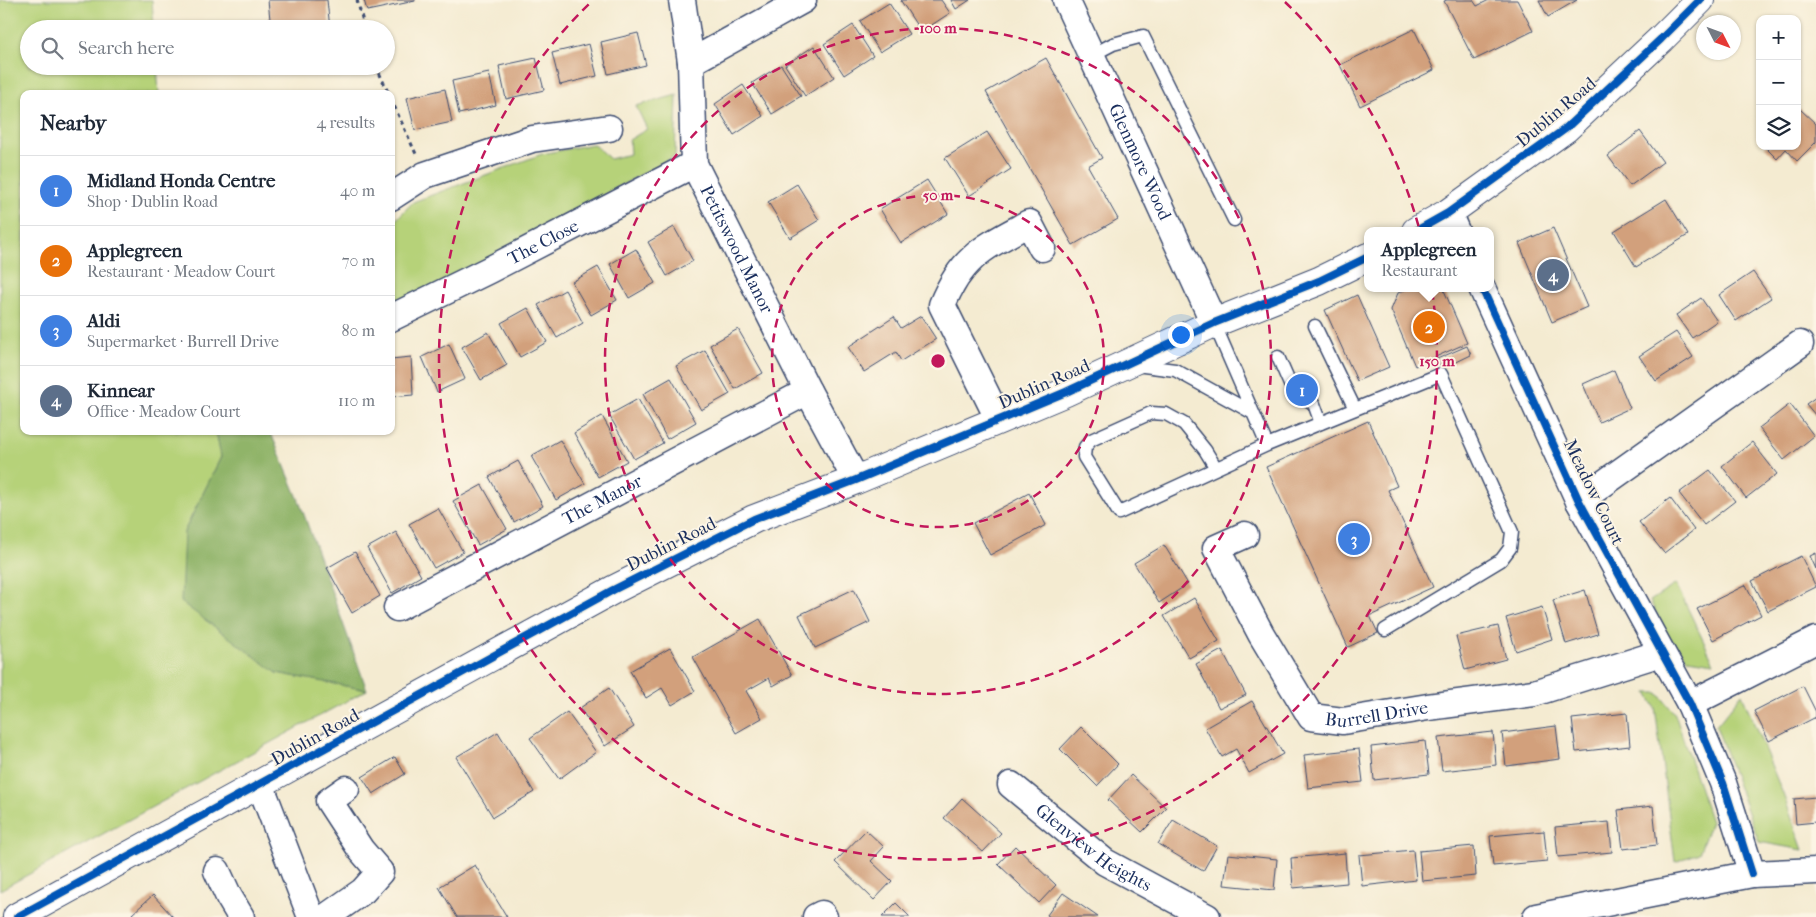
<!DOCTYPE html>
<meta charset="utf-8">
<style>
:root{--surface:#fff;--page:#f2f2f3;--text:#1f2937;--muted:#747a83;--line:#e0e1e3;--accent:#1f6fb2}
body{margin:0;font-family:"IM FELL French Canon",serif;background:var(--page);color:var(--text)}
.controls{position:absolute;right:15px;top:15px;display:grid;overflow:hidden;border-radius:10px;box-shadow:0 1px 4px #0004}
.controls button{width:45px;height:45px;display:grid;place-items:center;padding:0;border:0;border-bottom:1px solid var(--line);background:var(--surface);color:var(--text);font:25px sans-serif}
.compass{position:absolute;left:1696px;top:15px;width:45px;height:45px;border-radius:50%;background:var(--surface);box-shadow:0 1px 4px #0004;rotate:132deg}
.you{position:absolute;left:1180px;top:334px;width:18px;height:18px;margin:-12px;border:4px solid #fff;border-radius:50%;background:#1a73e8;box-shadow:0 0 0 8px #1a73e833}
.badge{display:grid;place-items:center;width:32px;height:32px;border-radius:50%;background:var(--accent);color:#fff;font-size:16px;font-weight:700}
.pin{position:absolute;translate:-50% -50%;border:2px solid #fff;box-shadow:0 1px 5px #0006}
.popup{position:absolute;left:1364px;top:227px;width:130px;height:65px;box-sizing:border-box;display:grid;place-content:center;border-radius:10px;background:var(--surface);filter:drop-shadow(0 1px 4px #0005);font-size:16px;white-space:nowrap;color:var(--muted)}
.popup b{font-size:19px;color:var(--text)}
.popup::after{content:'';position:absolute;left:50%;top:100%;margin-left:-10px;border:10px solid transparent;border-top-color:var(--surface)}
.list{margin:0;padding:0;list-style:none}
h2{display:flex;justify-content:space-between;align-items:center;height:65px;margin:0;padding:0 20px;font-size:21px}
h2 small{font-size:16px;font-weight:400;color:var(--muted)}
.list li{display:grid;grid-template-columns:32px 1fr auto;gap:15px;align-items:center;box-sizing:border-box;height:70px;padding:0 20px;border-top:1px solid var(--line)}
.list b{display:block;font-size:19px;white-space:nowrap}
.list p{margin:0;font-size:16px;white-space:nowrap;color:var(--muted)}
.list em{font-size:16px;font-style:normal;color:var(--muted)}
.icon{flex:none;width:28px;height:28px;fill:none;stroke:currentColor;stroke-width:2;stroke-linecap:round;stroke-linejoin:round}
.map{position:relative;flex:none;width:1816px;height:917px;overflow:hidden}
.search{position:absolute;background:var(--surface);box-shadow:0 1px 4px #0004;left:20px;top:20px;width:375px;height:55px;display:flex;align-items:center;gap:12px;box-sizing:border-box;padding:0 18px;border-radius:28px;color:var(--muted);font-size:19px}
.panel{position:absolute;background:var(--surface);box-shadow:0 1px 4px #0004;left:20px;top:90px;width:375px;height:345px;border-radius:10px}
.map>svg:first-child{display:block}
.green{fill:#b6d279;stroke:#68806c}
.forest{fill:#90b469;stroke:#567264}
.building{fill:#d2a07c}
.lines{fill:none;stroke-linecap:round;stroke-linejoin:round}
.lane-casing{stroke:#3c4b6f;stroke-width:15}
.street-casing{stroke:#3c4b6f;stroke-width:29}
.secondary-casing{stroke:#3c4b6f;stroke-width:30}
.path{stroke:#3c4b6f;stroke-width:3;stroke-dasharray:4 4;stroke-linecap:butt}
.lane{stroke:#fff;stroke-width:12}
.street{stroke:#fff;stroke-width:26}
.secondary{stroke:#fff;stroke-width:28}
.cycleway-casing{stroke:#fcf5e5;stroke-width:11}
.cycleway{stroke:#0057b8;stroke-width:8}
.ring{fill:none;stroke:#c2185b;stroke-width:2.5;stroke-dasharray:9 6}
.labels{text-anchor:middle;stroke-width:4;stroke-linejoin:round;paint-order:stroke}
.street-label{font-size:18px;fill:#1b2f5e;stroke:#fcf5e5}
.centre{fill:#c2185b;stroke:#fcf5e5;stroke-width:2.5}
.ring-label{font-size:15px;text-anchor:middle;font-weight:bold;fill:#c2185b;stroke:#fcf5e5;stroke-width:4;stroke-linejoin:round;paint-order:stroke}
</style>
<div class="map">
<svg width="1816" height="917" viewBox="0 0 1816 917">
<rect width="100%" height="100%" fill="#fcf5e5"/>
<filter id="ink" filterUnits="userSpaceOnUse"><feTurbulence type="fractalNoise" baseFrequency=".02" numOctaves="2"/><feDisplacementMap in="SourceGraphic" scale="10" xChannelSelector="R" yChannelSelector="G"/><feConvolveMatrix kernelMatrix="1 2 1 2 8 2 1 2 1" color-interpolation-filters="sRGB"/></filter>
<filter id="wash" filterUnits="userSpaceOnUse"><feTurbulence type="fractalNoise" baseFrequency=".0096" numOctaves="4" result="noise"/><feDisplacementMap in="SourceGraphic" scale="20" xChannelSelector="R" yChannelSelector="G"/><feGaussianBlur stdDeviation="1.12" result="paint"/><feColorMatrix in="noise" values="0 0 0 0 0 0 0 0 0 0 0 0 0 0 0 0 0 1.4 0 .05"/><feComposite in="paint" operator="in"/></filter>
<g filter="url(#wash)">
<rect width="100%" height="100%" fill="#f4ebd1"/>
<path class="green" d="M0 0H152L154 29H29V66H157L159 94H24V431H216L221 457 184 532 277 673 367 690 0 890Z
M677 95 675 156 414 299 391 300V225L413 202 542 154 593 144 610 159 630 154 629 140 647 129 636 106Z
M1676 584 1714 663 1689 659 1669 637 1650 601Z
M1647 693H1658L1675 714 1711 822 1699 853 1675 862 1655 707Z
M1742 694 1783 794 1803 850 1759 842 1716 726Z"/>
<path class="forest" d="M216 431H270L298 498 367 690 277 673 181 602 184 532 221 457Z"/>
<g id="blocks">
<path class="building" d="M268 0H327L330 29H271Z
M364 0H415V1L367 11Z
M902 0H941L950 13 921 32 901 1Z
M951 0H970L956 9Z
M1447 0H1473L1477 6 1489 0H1517L1533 31 1474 60 1444 1Z
M1539 0H1577L1548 17Z
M889 3 909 34 880 52 860 21Z
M853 25 873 56 844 75 824 44Z
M1414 29 1434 70 1360 106 1340 65Z
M638 33 646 65 608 74 601 42Z
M589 44 597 76 560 85 552 53Z
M814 46 834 77 805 96 785 65Z
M536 58 544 90 506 99 499 66Z
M1046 58 1102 158 1088 166 1118 219 1073 245 986 92Z
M781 65 801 96 772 114 752 83Z
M489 73 496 105 459 114 452 81Z
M743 85 763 116 734 135 715 104Z
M445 89 452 122 415 130 407 98Z
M1800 109 1816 124V142L1797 161 1786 149 1777 159 1764 146H1797V112Z
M1640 131 1663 162 1630 186 1608 156Z
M987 132 1011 169 969 196 945 158Z
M927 180 948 214 901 243 880 209Z
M797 184 819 220 790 238 768 202Z
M1666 199 1688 235 1636 267 1614 231Z
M674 227 693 261 667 276 648 242Z
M1553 228 1587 307 1552 322 1519 243Z
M636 249 655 283 629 298 610 264Z
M598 267 617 300 591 315 572 282Z
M1753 272 1771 298 1736 321 1719 295Z
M1409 288H1443L1467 343 1415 366 1391 310 1398 293Z
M565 290 583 323 557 338 538 305Z
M1357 295 1389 367 1357 381 1325 310Z
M1701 298 1717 321 1692 338 1676 315Z
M528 308 547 342 520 357 501 323Z
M921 316 936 339 901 361 896 352 864 372 848 347 894 317 901 328Z
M738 329 763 373 735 389 710 345Z
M488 332 507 365 481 380 462 347Z
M1676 332 1693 357 1656 381 1639 356Z
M449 344 465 379 437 392 422 357Z
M1467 346 1471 355 1442 369 1437 359Z
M705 350 730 394 701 410 676 366Z
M411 357 413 395 391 397V359Z
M1614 370 1630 408 1599 422 1583 384Z
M671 378 696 422 667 439 643 394Z
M1816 397V416L1806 404Z
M638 399 663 443 634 459 609 415Z
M1790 404 1814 436 1784 460 1759 428Z
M602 416 627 461 598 477 574 433Z
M1368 421 1397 486 1388 490 1433 587 1370 616 1378 633 1348 647 1266 467Z
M560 440 585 484 556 500 531 456Z
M1752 442 1777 474 1746 498 1722 466Z
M518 461 543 506 514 522 489 477Z
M1710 470 1735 501 1704 525 1679 493Z
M482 485 507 529 478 545 453 501Z
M1029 493 1046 525 990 555 973 523Z
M1670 498 1694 530 1664 553 1639 522Z
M438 508 463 552 434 568 409 524Z
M396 532 421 576 392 593 367 548Z
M1164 545 1188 584 1159 603 1134 563Z
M355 552 380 596 352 613 327 568Z
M1816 553V569L1810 556Z
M1801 556 1816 587 1768 611 1752 581Z
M1746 585 1761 615 1713 640 1697 609Z
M854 589 870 622 815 648 799 615Z
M1585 590 1598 634 1566 644 1553 600Z
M1194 598 1219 641 1189 658 1164 616Z
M1542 607 1552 639 1516 651 1506 618Z
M760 619 792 675 773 686 769 678 746 691 762 718 736 733 693 657Z
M1498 626 1506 659 1465 670 1456 636Z
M670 648 695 691 672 705 662 688 646 698 630 671Z
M1222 650 1246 695 1219 708 1196 664Z
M1803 686 1816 712V717L1769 741 1754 711Z
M609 688 634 727 605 746 580 708Z
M1252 701 1283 754 1249 773 1236 749 1222 757 1205 728Z
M567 712 596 752 559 779 530 738Z
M1627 713 1630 746 1576 752 1572 719Z
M1556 726 1560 759 1506 766 1502 733Z
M1081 727 1118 764 1097 786 1060 749Z
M498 732 534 792 493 817 456 757Z
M1493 732 1496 765 1442 771 1438 738Z
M1425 741 1429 774 1374 780 1371 747Z
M1359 749 1363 782 1308 788 1304 755Z
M395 757 405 774 373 794 362 777Z
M1131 775 1166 808 1142 832 1108 800Z
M1816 797V822L1796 824 1794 799Z
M962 798 1001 833 983 852 944 818Z
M1653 806 1657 845 1623 849 1618 810Z
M1173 820 1217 846 1203 871 1158 844Z
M1609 822 1612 852 1558 857 1555 827Z
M866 830 884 847 871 861 892 881 874 900 835 862Z
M1544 831 1547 861 1493 866 1490 836Z
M1015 846 1056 885 1039 903 998 864Z
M1474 846 1476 876 1422 881 1419 851Z
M1413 850 1416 880 1362 886 1359 855Z
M1345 853 1347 883 1293 888 1291 858Z
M1228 854 1277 859 1274 890 1224 885Z
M475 865 507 917H457L439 887Z
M1063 893 1098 917H1050L1047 915Z
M153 895 173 917H134L132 914Z
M896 903 910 917H882Z"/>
</g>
</g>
<g filter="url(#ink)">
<use href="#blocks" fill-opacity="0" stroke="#3c4b6f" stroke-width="1"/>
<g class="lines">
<g class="lane-casing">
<path id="lane" d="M1092 55 1113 44 1143 36 1234 220
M1214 323 1267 445 1441 374 1512 532 1510 548 1501 560 1385 630
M1315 326 1355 409
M1278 357 1292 389 1314 404 1321 423
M1136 365 1175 370 1253 413
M1216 468 1205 450 1184 424 1166 414 1151 413 1091 440 1085 447 1084 457 1119 513 1267 445"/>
</g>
<g class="street-casing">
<g id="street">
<path id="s1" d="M682 0 691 62 694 164 808 391 856 480"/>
<path id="s2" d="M1066 0 1214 323"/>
<path d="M691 62 803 0"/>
<path d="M391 197 425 175 532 139 609 128"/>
<path d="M1448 213 1456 231"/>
<path d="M1482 288 1579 501 1690 704 1723 783 1752 874"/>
<path id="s3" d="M391 318 489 270 694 164"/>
<path d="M999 420 942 305C962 256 985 247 1029 223L1042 248"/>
<path d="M1579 501 1800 344"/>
<path id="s4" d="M1245 535 1216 548 1261 634 1311 717 1343 721 1428 707 1534 693 1661 653"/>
<path id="s5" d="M397 608 808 391"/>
<path d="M1690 704 1816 640"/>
<path d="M260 784 311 917"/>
<path id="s6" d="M1011 785 1105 862 1207 917"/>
<path d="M217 871 229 897 241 917"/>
<path d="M326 917 363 891 380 872 361 850 329 801 346 789"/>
<path d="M816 917 822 914 824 917"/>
<path d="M1536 917 1752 874 1816 871"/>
</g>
</g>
<g class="secondary-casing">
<path id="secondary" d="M1416 231 1448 213 1565 129 1661 39 1700 0
M17 917 613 590 754 519 856 480 1066 392 1214 323 1319 281 1368 257"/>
</g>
<path class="path" d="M357 0 365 29
M376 66 389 94
M391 99 416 154"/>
<use href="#lane" class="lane"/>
<use href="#street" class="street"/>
<use href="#secondary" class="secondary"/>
<g class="cycleway-casing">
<path id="cycleway" d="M1416 231 1448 213 1565 129 1661 39 1700 0
M1482 288 1579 501 1690 704 1723 783 1752 874
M17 917 613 590 754 519 856 480 1066 392 1214 323 1319 281 1368 257"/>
</g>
<use href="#cycleway" class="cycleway"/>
</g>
</g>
<g class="ring">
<circle cx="938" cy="361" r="166"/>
<circle cx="938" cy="361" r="333"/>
<path d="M1285 2A499 499 0 1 1 591 2"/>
</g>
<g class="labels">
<g class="street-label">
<text transform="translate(1556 112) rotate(-40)" y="6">Dublin Road</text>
<text dy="6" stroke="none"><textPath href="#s2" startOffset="178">Glenmore Wood</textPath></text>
<text dy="6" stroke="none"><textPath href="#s3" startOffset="170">The Close</textPath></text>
<text dy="6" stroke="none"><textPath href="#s1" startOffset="260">Petitswood Manor</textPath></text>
<text transform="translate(1044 384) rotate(-24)" y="6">Dublin Road</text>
<text transform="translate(1594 492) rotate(64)" y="6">Meadow Court</text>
<text dy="6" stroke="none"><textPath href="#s5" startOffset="232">The Manor</textPath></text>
<text transform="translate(671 544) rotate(-27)" y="6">Dublin Road</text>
<text dy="6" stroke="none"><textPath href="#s4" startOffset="292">Burrell Drive</textPath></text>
<text transform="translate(315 737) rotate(-29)" y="6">Dublin Road</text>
<text dy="6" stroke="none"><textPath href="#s6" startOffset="104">Glenview Heights</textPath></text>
</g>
</g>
<circle cx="938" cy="361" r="8" class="centre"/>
<g class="ring-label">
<text x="938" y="33">100 m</text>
<text x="938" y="200">50 m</text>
<text x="1437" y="366">150 m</text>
</g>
</svg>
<div class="controls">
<button>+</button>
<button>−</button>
<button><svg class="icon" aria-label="layers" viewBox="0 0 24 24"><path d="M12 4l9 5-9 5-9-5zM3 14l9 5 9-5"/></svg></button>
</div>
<svg class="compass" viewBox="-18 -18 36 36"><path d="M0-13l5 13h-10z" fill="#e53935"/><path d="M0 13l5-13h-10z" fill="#747a83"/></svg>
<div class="you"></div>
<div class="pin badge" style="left:1302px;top:390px;background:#3f7fe0">1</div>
<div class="pin badge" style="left:1429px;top:327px;background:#e8710a">2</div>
<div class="popup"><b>Applegreen</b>Restaurant</div>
<div class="pin badge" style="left:1354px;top:539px;background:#3f7fe0">3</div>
<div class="pin badge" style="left:1553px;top:275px;background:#5c6f8a">4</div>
<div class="search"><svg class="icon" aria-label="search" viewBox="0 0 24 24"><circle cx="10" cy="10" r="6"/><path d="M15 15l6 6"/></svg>Search here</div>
<section class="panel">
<h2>Nearby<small>4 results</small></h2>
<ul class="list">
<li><span class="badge" style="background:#3f7fe0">1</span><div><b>Midland Honda Centre</b><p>Shop · Dublin Road</p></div><em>40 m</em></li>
<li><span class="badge" style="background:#e8710a">2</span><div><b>Applegreen</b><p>Restaurant · Meadow Court</p></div><em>70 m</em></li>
<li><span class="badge" style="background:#3f7fe0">3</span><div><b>Aldi</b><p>Supermarket · Burrell Drive</p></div><em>80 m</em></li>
<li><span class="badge" style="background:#5c6f8a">4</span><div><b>Kinnear</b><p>Office · Meadow Court</p></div><em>110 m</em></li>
</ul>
</section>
</div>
